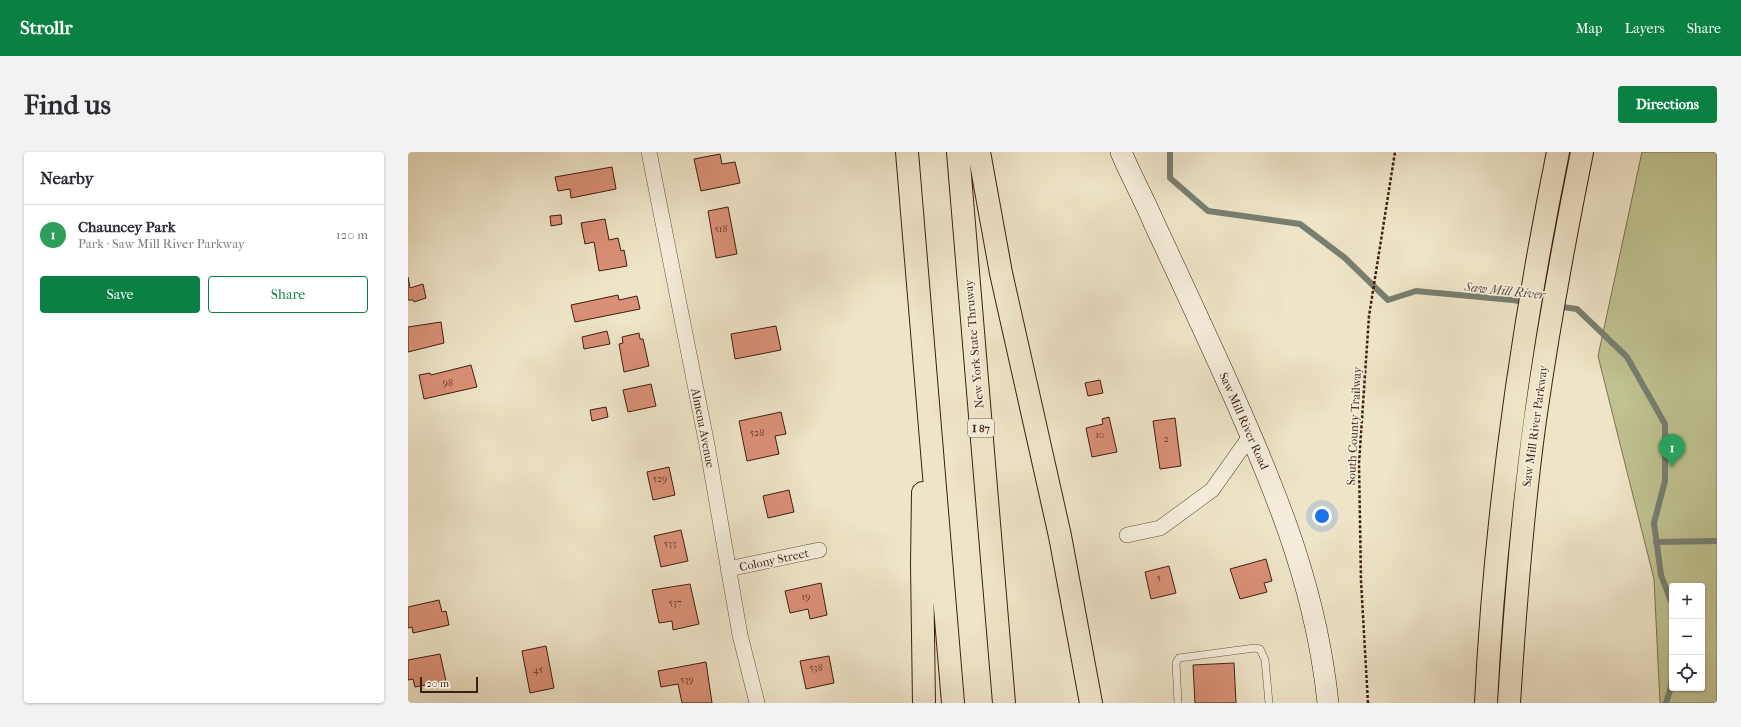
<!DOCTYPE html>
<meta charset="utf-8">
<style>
:root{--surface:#fff;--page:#f2f2f3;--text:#2b2b33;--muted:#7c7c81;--line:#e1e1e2;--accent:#0b8043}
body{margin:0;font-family:"IM FELL French Canon",serif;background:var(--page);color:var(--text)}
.controls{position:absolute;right:12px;bottom:12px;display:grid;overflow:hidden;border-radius:4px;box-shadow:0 1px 3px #0004}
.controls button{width:36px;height:36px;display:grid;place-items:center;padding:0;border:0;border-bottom:1px solid var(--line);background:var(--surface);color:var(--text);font:20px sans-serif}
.scale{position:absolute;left:12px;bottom:10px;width:58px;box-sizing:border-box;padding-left:4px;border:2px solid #401f13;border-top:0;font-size:11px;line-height:14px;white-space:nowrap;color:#401f13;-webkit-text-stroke:3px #f4eddb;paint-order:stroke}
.you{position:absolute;left:914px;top:364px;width:14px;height:14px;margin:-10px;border:3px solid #fff;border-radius:50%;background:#1a73e8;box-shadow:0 0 0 6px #1a73e833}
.badge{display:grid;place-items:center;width:26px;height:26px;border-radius:50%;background:var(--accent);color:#fff;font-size:13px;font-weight:700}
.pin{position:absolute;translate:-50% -33px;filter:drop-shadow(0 1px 2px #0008)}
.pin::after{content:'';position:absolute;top:21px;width:14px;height:12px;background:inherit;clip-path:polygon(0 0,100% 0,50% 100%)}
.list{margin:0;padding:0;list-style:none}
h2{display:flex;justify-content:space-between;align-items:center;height:52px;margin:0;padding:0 16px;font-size:17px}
h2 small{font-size:13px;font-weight:400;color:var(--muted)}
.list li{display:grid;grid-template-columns:26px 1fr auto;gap:12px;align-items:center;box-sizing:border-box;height:60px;padding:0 16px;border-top:1px solid var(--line)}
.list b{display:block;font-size:15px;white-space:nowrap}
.list p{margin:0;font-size:13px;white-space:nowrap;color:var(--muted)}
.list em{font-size:13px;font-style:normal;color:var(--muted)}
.actions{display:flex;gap:8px;padding:12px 16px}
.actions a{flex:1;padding:9px 0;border:1px solid var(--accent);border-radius:4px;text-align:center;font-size:14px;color:var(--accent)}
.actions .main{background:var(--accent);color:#fff}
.icon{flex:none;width:22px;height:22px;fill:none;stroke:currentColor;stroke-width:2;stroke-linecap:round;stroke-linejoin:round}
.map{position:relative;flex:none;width:1309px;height:551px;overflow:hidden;border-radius:4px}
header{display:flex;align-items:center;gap:24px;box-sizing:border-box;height:56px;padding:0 20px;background:var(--accent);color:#fff}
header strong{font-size:19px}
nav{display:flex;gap:22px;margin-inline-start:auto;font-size:14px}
.intro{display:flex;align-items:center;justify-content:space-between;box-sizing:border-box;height:96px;padding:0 24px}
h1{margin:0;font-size:28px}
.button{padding:10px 18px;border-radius:4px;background:var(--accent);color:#fff;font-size:14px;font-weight:700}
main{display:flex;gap:24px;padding:0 24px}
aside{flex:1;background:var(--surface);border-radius:4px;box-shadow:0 1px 3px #0004}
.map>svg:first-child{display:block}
.green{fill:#bfc291;stroke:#807052;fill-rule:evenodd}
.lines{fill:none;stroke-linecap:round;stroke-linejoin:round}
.stream{stroke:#777f70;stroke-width:6}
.building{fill:#da9077;stroke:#401f13}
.lane-casing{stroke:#6c5040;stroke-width:8}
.street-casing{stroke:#6c5040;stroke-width:16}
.secondary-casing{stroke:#401f13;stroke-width:22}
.highway-casing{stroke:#401f13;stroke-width:24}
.path{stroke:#401f13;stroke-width:2.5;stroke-dasharray:3 2;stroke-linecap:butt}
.lane{stroke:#f4eddb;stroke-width:7}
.street{stroke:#f4eddb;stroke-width:15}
.secondary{stroke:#f4eddb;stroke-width:21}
.highway{stroke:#eee4c7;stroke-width:22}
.labels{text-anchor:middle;stroke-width:3.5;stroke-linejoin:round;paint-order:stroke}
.number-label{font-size:10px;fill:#663b2c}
.shield{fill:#f4eddb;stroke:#765d4f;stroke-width:1}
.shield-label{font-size:11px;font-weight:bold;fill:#401f13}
.street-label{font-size:12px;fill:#401f13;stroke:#f4eddb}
.water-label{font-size:13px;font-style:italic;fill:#5b4f42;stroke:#f4eddb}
</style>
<header>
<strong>Strollr</strong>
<nav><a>Map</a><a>Layers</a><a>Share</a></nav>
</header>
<div class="intro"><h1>Find us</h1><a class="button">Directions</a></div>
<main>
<aside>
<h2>Nearby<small></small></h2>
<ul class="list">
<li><span class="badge" style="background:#2e9e5b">1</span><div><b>Chauncey Park</b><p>Park · Saw Mill River Parkway</p></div><em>120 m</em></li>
</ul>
<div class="actions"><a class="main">Save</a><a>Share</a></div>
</aside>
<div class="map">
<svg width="1309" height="551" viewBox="0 0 1309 551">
<rect width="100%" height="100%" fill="#eee4c7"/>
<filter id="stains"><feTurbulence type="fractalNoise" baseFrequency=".005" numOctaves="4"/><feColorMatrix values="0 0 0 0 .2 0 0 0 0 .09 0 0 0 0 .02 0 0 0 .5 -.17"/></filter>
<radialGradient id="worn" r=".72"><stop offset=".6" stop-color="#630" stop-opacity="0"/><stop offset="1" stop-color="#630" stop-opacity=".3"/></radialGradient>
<path class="green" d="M1234 0H1309V551H1252L1246 427 1190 204ZM1264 434H1294V536H1264Z"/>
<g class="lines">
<path class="stream" d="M762 0V26L800 59 892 72 937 106 980 148 1008 139 1104 148 1169 157 1219 205 1257 272V329L1246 371 1253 423 1264 452
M1248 390 1309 389
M1258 551 1263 535 1264 523"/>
</g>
<path class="building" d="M312 2 314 12 327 10 332 31 293 39 286 7Z
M204 15 208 37 163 46 162 37 150 39 147 25Z
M320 55 329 102 308 106 300 59Z
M153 63 154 72 143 74 142 64Z
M197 67 201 88 210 86 213 99 216 98 219 114 191 119 186 90 177 92 173 71Z
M0 125 2 136 15 132 18 146 6 150 5 148H0Z
M210 143 211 148 229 144 232 157 167 170 163 153Z
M33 170 36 191 0 200V175Z
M368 174 373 198 327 207 323 182Z
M199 179 202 192 176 197 174 185Z
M231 181 232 187H235L241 214 216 220 211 192 215 191 214 185Z
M63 213 69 235 16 247 11 223 22 221 23 223Z
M692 228 695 241 680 244 677 231Z
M243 232 248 254 220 260 215 238Z
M198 255 200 265 184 269 182 258Z
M373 260 378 282 367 284 371 302 339 309 331 269Z
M701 265 709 300 684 305 678 276 695 272 694 267Z
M767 266 773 314 752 317 745 269Z
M261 315 267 343 245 348 239 320Z
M381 338 386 360 360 366 355 344Z
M273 378 280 409 253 415 246 384Z
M858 407 864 429 856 431 859 440 832 447 822 417Z
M761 414 768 441 743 447 737 420Z
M413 431 419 463 402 467 400 457 382 461 377 439Z
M282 432 291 472 265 478 264 469 251 471 244 438Z
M31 448 34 460 38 459 41 473 5 481 4 475 0 476V455Z
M138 494 146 536 122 541 114 499Z
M32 502 38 529 7 535 5 527 0 528V508Z
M421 504 426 531 398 537 392 509Z
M298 510 304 551H274L270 532 253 535 250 519Z
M826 511 828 551H787L785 513Z"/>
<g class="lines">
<g class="lane-casing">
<path id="lane" d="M770 551 768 511 771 506 847 496 852 497 857 508 861 551"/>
</g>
<g class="street-casing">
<path id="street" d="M241 0 299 293 332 483 349 551
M719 383 752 376 804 338 843 283
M320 417 411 398"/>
</g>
<g class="secondary-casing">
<path id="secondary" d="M713 0C723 24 736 47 746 71 776 135 806 199 834 263 876 359 909 446 920 551"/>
</g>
<g class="highway-casing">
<path id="highway" d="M499 0 545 551
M550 0 596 551
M571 0 593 121 652 384 683 551
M515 341 514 413 516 551
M1078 551C1087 366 1113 182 1150 0
M1101 551C1107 456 1114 362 1127 268 1140 178 1156 89 1174 0"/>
</g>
<path class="path" d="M960 551 953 429 951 311 961 164 987 0"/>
<use href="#lane" class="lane"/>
<use href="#street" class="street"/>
<use href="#secondary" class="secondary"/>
<use href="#highway" class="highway"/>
</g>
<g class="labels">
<g class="number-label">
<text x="313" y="80">518</text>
<text x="40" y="234">98</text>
<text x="349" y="284">528</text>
<text x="692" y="286">10</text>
<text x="758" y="290">2</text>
<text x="252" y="330">529</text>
<text x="262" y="395">533</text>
<text x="751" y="429">5</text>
<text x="398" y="448">19</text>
<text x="267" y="454">537</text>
<text x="408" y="519">538</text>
<text x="130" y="521">45</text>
<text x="279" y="531">539</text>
</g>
<rect class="shield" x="560" y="267" width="26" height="18" rx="3"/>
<g class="shield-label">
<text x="573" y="280">I 87</text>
</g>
<g class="street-label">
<text transform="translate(566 192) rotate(-95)" y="4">New York State Thruway</text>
<text transform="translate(836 269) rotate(66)" y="4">Saw Mill River Road</text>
<text transform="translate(946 274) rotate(-87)" y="4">South County Trailway</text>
<text transform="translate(1127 274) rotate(-82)" y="4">Saw Mill River Parkway</text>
<text transform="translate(295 276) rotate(79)" y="4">Almena Avenue</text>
<text transform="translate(366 408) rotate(-12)" y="4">Colony Street</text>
</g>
<g class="water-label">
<text transform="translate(1097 138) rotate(6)" y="5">Saw Mill River</text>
</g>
</g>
<rect width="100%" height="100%" filter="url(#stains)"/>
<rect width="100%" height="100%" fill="url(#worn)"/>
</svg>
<div class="controls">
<button>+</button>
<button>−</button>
<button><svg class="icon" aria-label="locate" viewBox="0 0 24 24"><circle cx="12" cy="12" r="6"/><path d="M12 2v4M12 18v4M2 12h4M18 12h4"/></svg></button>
</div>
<div class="scale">20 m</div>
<div class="you"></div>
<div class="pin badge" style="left:1264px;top:315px;background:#2e9e5b">1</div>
</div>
</main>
